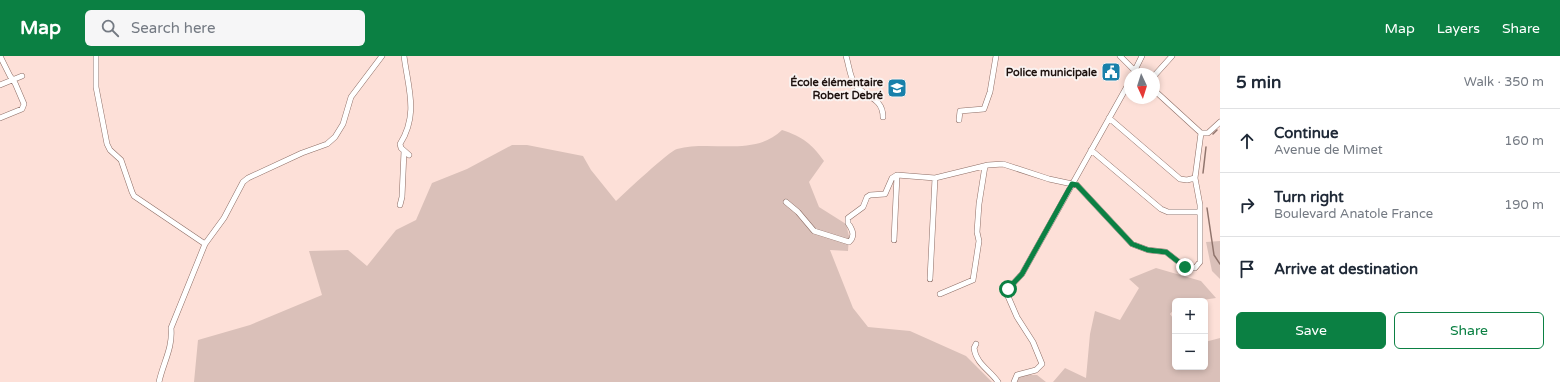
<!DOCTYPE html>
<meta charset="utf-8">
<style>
:root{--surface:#fff;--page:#f6f6f7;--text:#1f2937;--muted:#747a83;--line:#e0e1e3;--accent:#0b8043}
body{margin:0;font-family:"Varela Round",sans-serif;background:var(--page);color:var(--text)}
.controls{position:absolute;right:12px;bottom:12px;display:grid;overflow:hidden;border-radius:6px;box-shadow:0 2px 6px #0003}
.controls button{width:36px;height:36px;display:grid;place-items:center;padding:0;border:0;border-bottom:1px solid var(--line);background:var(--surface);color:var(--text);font:20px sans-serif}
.compass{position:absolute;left:1124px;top:12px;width:36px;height:36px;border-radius:50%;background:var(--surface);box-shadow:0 2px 6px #0003;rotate:176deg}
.stop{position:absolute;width:12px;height:12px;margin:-9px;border:3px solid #0b8043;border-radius:50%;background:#fff}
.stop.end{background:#0b8043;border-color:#fff;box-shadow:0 1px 4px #0008}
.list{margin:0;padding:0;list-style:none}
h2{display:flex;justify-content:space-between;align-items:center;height:52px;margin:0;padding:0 16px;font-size:17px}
h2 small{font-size:13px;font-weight:400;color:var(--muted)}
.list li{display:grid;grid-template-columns:26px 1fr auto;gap:12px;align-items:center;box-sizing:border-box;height:64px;padding:0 16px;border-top:1px solid var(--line)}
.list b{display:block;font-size:15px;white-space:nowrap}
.list p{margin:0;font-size:13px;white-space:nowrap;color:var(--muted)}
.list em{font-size:13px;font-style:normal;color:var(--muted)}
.actions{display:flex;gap:8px;padding:12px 16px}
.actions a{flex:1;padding:9px 0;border:1px solid var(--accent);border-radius:6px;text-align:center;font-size:14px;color:var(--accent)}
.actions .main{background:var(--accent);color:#fff}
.icon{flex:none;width:22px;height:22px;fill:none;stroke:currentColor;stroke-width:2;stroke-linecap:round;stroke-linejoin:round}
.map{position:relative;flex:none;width:1220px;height:326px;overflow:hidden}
header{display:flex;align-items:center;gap:24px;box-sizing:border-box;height:56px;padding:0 20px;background:var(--accent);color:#fff}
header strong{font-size:19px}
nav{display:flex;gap:22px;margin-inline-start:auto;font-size:14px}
.search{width:280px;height:36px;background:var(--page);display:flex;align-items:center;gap:10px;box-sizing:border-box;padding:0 14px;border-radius:6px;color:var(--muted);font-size:15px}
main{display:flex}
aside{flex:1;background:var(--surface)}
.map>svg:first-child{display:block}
.green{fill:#dac0b9}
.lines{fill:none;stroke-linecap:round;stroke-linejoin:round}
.stream{stroke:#90746c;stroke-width:1.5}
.street-casing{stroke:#8d6d65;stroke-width:6}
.street{stroke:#fff;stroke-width:5}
.route{stroke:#0b8043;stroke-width:5}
.labels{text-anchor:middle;stroke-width:4;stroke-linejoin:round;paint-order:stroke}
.poi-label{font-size:11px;font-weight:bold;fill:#1d110e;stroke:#faf2f0;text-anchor:end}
</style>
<header>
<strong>Map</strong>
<div class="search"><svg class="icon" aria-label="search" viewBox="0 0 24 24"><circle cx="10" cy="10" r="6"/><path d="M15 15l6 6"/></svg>Search here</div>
<nav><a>Map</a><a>Layers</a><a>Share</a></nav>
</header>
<main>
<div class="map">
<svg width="1220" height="326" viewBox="0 0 1220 326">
<rect width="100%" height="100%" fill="#fde0d8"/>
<path class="green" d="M782 74C803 81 811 87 824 105L809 126 819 151 846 168 849 180 848 195 830 194 853 252 868 271 910 275 966 300 992 326H194L198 284 250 269 322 239 309 195 348 194 367 210 396 174 416 164 432 127 467 113 512 89H527L583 100 591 114 616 145C626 136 669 95 677 93 710 84 755 101 782 74Z
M1220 185V223L1212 215 1206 186Z
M1156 212 1201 225 1216 242 1196 245H1175V252L1170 258 1175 265V311H1205V286L1220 282V326H1053L1065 312 1086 322 1090 278 1095 255 1120 264 1139 232 1129 223Z
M1018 319H1037L1046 326H1017Z"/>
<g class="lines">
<path class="stream" d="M1213 78 1217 74
M1203 117 1206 91
M1207 152 1214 199 1220 208"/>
<g class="street-casing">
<path id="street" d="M96 0V31L107 88 110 94 121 104 132 136 134 140 205 188
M404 0C408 32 419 58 400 88L401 92 409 99
M846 0C849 9 850 23 856 30 867 42 883 42 883 61
M1120 0 1138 18
M1133 18 1142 0
M1154 20 1172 0
M0 29 22 20
M1154 34 1201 77
M0 62 22 53 24 48 15 27 10 20 0 0
M1109 62 1180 123 1187 124 1195 122
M959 64 960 55 984 53 990 36 996 0
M1201 77H1208L1220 66
M1091 94 1161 153 1168 156H1200
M786 146 798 156 814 175 849 186C856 180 852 173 848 167V162L863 151 867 141 870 139 885 138 892 122 897 119 935 122 988 109 1003 108 1049 123 1077 129 1132 188 1148 194 1166 196 1185 211 1195 212 1200 206V149L1195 122 1201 77
M400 149 402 141 404 95
M894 184 897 119
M930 223 935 122
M940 238 973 224 979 185 977 176 979 148 985 110
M976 288 974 292C976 308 990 314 998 326
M159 326C163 307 173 292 171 272L205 188 224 162 243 126 248 122 302 97 327 88 335 81 343 68 351 41 382 0
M1014 326 1017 319 1036 314 1042 308 1033 286 1017 261 1007 238 1008 233 1022 218 1130 25"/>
</g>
<use href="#street" class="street"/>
</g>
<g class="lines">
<path class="route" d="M1008 233 1022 218 1072 128 1077 129 1132 188 1148 194 1166 196 1185 211"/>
</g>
<defs>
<g id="civic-square" transform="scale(1)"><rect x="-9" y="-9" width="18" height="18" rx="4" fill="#1980aa" stroke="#faf2f0"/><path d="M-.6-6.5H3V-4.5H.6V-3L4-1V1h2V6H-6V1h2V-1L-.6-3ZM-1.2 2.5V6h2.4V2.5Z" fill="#fff"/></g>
<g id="school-square" transform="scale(1)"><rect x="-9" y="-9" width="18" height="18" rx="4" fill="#1980aa" stroke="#faf2f0"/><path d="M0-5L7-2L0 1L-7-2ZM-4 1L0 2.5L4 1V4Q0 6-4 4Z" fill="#fff"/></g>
</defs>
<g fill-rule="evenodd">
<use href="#civic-square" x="1111" y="16"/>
<use href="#school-square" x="897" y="32"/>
</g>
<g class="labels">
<g class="poi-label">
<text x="1097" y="20">Police municipale</text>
<text x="883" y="30">École élémentaire<tspan x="883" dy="13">Robert Debré</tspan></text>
</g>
</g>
</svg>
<div class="controls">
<button>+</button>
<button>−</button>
</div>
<svg class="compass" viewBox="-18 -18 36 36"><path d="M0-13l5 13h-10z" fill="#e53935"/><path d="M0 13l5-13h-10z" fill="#747a83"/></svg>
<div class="stop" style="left:1008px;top:233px"></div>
<div class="stop end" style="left:1185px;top:211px"></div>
</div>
<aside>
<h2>5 min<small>Walk · 350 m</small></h2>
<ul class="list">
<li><svg class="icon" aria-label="ahead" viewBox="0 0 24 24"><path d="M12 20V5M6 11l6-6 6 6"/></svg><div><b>Continue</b><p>Avenue de Mimet</p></div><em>160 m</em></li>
<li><svg class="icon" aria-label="right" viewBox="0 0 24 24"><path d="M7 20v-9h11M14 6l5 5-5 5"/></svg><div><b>Turn right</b><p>Boulevard Anatole France</p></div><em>190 m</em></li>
<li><svg class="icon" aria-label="arrive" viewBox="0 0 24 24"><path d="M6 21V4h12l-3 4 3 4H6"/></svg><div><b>Arrive at destination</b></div></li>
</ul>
<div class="actions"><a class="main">Save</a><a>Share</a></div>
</aside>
</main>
